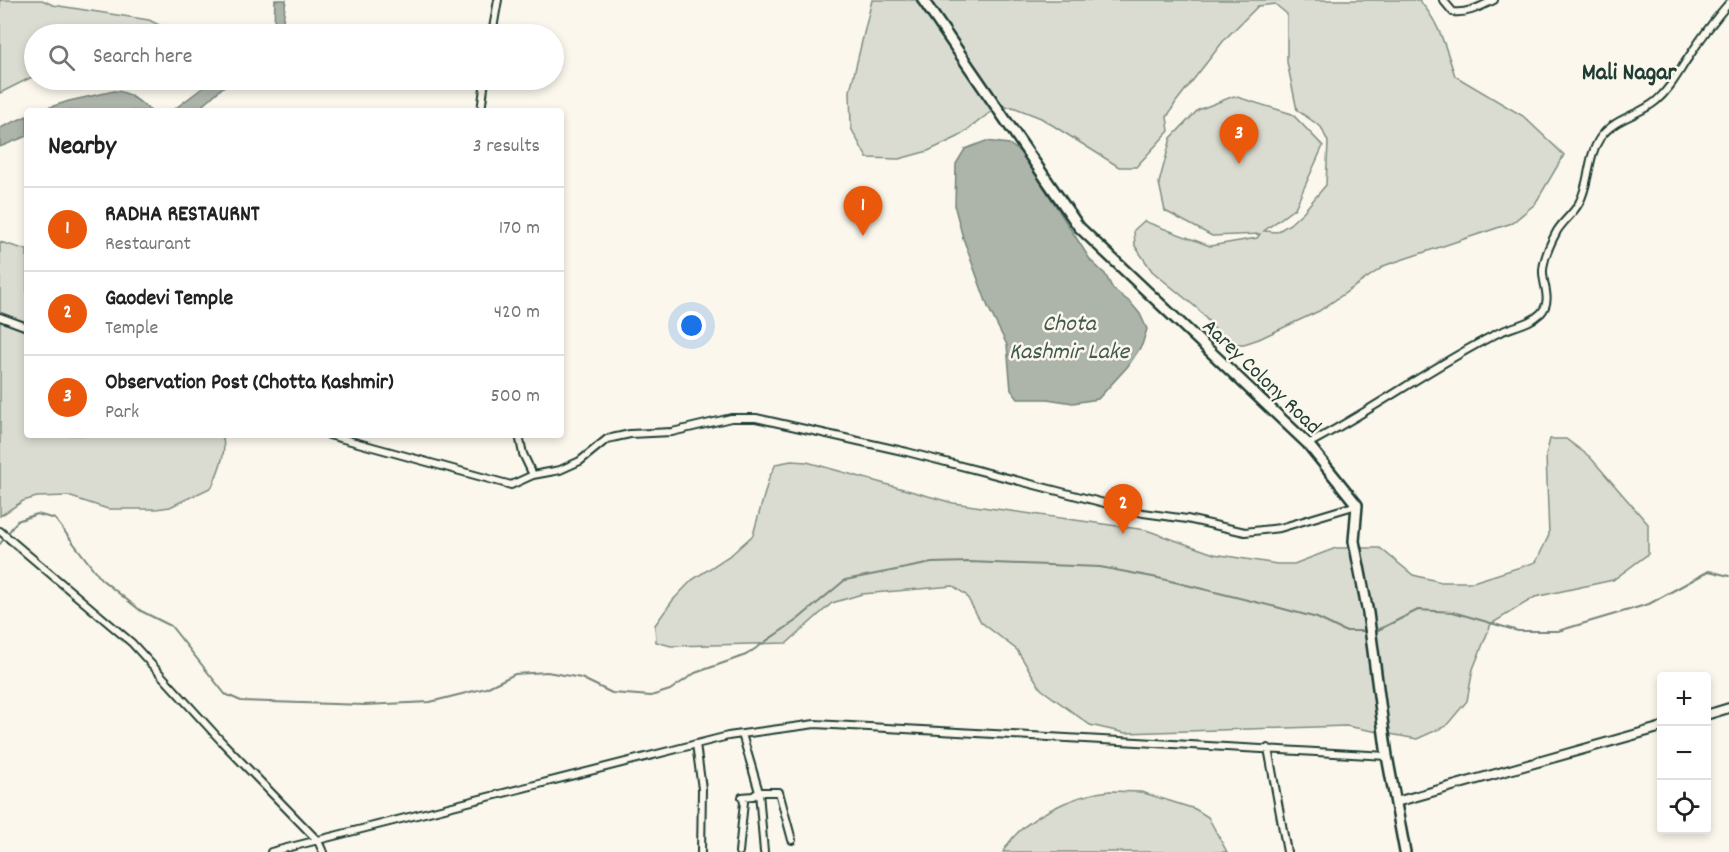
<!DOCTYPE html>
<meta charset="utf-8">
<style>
:root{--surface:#fff;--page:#f2f2f2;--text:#222;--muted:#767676;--line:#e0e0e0;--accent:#ea580c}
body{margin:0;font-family:Dekko,sans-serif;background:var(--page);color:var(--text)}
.controls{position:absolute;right:18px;bottom:18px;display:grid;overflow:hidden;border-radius:6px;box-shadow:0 3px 9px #0003}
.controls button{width:54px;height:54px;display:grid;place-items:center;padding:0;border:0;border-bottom:2px solid var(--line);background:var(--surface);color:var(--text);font:30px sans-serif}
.you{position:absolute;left:692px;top:326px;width:21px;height:21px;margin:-15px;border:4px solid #fff;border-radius:50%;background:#1a73e8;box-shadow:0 0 0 9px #1a73e833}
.badge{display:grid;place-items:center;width:39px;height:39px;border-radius:50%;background:var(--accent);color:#fff;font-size:20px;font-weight:700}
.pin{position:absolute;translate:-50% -50px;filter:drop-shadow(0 2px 3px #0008)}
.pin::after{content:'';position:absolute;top:32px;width:21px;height:18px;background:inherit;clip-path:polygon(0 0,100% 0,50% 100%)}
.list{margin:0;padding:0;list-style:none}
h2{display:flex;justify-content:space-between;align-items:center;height:78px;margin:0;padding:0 24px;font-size:26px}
h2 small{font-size:20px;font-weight:400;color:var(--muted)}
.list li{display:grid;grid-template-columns:39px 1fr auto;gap:18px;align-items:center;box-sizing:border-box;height:84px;padding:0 24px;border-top:2px solid var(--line)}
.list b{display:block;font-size:22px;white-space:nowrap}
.list p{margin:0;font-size:20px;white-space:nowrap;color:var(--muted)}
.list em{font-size:20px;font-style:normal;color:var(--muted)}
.icon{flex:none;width:33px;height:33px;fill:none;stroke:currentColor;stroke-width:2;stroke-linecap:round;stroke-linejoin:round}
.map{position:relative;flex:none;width:1729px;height:852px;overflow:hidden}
.search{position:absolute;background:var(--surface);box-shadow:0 3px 9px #0003;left:24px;top:24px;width:540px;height:66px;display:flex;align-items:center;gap:15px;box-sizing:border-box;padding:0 21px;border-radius:33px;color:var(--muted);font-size:22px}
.panel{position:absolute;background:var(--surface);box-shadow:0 3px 9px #0003;left:24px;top:108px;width:540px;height:330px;border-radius:6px}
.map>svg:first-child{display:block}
.green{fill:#dbdcd1;stroke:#7d8c82;stroke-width:1.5}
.water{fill:#adb4aa;stroke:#74847b;stroke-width:1.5}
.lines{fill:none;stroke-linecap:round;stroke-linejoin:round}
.stream{stroke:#74847b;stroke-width:2}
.minor-casing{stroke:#1f3d34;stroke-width:10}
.tertiary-casing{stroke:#1f3d34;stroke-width:12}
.secondary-casing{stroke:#1f3d34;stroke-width:14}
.minor{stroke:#fbf7ec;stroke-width:6}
.tertiary{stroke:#fbf7ec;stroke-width:8}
.secondary{stroke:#fbf7ec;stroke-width:9}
.labels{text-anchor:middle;stroke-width:5;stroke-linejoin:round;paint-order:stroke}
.street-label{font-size:22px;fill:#1f3d34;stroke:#fbf7ec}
.neighbourhood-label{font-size:24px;font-weight:bold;fill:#1f3d34;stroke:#fbf7ec}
.water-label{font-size:24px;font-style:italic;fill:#425b52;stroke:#fbf7ec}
</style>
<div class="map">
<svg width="1729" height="852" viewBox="0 0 1729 852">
<rect width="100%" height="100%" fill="#fbf7ec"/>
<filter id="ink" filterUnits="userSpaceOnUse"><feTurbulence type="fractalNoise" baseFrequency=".0167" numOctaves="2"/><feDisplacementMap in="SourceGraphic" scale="12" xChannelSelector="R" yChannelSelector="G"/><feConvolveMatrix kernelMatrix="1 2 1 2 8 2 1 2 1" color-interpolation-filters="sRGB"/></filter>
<g filter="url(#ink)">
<path class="green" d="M0 0H42L53 5 149 20 177 34H34V76L0 93Z
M872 0H1419C1439 21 1446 49 1455 76L1523 116 1564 155 1535 204 1512 223 1386 265 1319 311 1259 339 1244 344H1227L1198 309 1152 271 1135 246 1134 230 1144 221 1210 246 1257 238 1260 234 1212 236 1165 211 1159 183 1171 138 1198 110 1234 96 1292 114 1323 146 1295 208 1264 231 1277 232 1290 224 1304 211 1326 185 1328 142 1321 127 1297 110 1287 62V14L1275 4 1258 6 1225 39 1176 102 1167 117 1169 131 1136 167H1119L1041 118 1013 107 996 108 958 137 928 151 899 159 867 158 851 128 850 91Z
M0 242 27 250V435H222C228 452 218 471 212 487L170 507 156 509H108L68 496 37 497 23 501 0 516Z
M1550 439H1566L1590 457 1648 524V554L1613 580 1535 597 1491 624 1473 669 1467 701 1446 726 1417 739 1346 726 1125 733 1090 725 1041 689 1017 650 981 622 966 595 953 586 862 594 832 603 787 643 671 646 656 642 655 625 673 600 692 580 732 554 753 535 769 478 776 464 791 461 807 462 953 503 1146 530 1214 554 1277 564H1294L1336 548H1380L1413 575 1441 582H1473L1536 562 1549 535 1546 455Z
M1110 791 1141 792 1195 809 1208 817 1227 852H1003C1020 819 1074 794 1110 791Z"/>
<path class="water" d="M275 0H286L281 34H267L274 25Z
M213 80H231L196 111H172Z
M114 91C129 91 139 102 151 111H38L69 101Z
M27 116V136L0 147V128Z
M986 141 1009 144 1022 153 1091 261 1105 274 1113 289 1131 303 1140 314 1147 329 1142 345 1128 366 1098 399 1073 403 1047 399H1018L1011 390 1007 345 988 307 963 238 955 208 956 164 965 149Z"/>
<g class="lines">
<path class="stream" d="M0 544 17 521 37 514 55 519 101 579 141 611 171 626 225 694 241 701 365 705 430 702 486 688 515 674 547 672 581 678 612 693 651 696 670 690 695 673 746 655 797 620 845 580 932 563 969 562 1100 567 1158 578 1280 608 1317 618 1344 631H1366
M1372 631H1376L1418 610 1453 612 1518 631H1558L1649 604 1709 571 1729 576"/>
<g class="minor-casing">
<path id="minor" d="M1443 0 1453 12C1468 14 1481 6 1494 0
M492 34 498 0
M481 111 485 80
M0 317 27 327
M329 435 511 485 533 475 560 470 580 461 607 439 630 434 672 432 731 418H756L907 452 1143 513 1187 519 1245 532 1280 528 1357 505
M519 435 523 454 533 475
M1308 444C1373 410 1431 367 1496 334 1511 326 1529 325 1541 313 1553 300 1542 284 1543 270 1544 257 1551 242 1557 231 1563 221 1574 213 1579 203 1590 183 1587 157 1600 138 1614 118 1638 116 1656 101 1669 90 1677 75 1686 61 1699 41 1713 21 1729 3
M0 531 132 643 223 743 318 841 323 852
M696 744 702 789 701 852
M1268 748 1287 852
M271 852 728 736 815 724 1387 756
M739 852 744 802 742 797 753 796 759 792 742 734
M764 852 759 792H779L792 840"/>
</g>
<g class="tertiary-casing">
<path id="tertiary" d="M1706 715 1729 708
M1396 802 1662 727"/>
</g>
<g class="secondary-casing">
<path id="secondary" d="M923 0 1079 227 1308 444 1357 505 1354 541 1368 613 1387 756 1405 852"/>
</g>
<use href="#minor" class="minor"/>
<use href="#tertiary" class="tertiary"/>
<use href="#secondary" class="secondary"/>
</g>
</g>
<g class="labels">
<g class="street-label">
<text transform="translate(1263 375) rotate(44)" y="8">Aarey Colony Road</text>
</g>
<g class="neighbourhood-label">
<text x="1629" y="79">Mali Nagar</text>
</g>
<g class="water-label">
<text x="1069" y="330">Chota<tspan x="1069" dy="28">Kashmir Lake</tspan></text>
</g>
</g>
</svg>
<div class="controls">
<button>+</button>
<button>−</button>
<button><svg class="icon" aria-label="locate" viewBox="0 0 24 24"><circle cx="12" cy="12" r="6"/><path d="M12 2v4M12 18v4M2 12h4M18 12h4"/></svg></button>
</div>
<div class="you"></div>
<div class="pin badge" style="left:863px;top:236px">1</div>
<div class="pin badge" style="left:1123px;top:534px">2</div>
<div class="pin badge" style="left:1239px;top:164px">3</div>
<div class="search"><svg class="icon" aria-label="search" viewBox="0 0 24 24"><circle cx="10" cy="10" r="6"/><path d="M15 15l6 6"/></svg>Search here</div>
<section class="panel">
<h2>Nearby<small>3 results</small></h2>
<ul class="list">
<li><span class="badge">1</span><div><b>RADHA RESTAURNT</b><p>Restaurant</p></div><em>170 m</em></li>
<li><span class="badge">2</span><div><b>Gaodevi Temple</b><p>Temple</p></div><em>420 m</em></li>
<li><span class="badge">3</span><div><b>Observation Post (Chotta Kashmir)</b><p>Park</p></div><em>500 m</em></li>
</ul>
</section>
</div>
